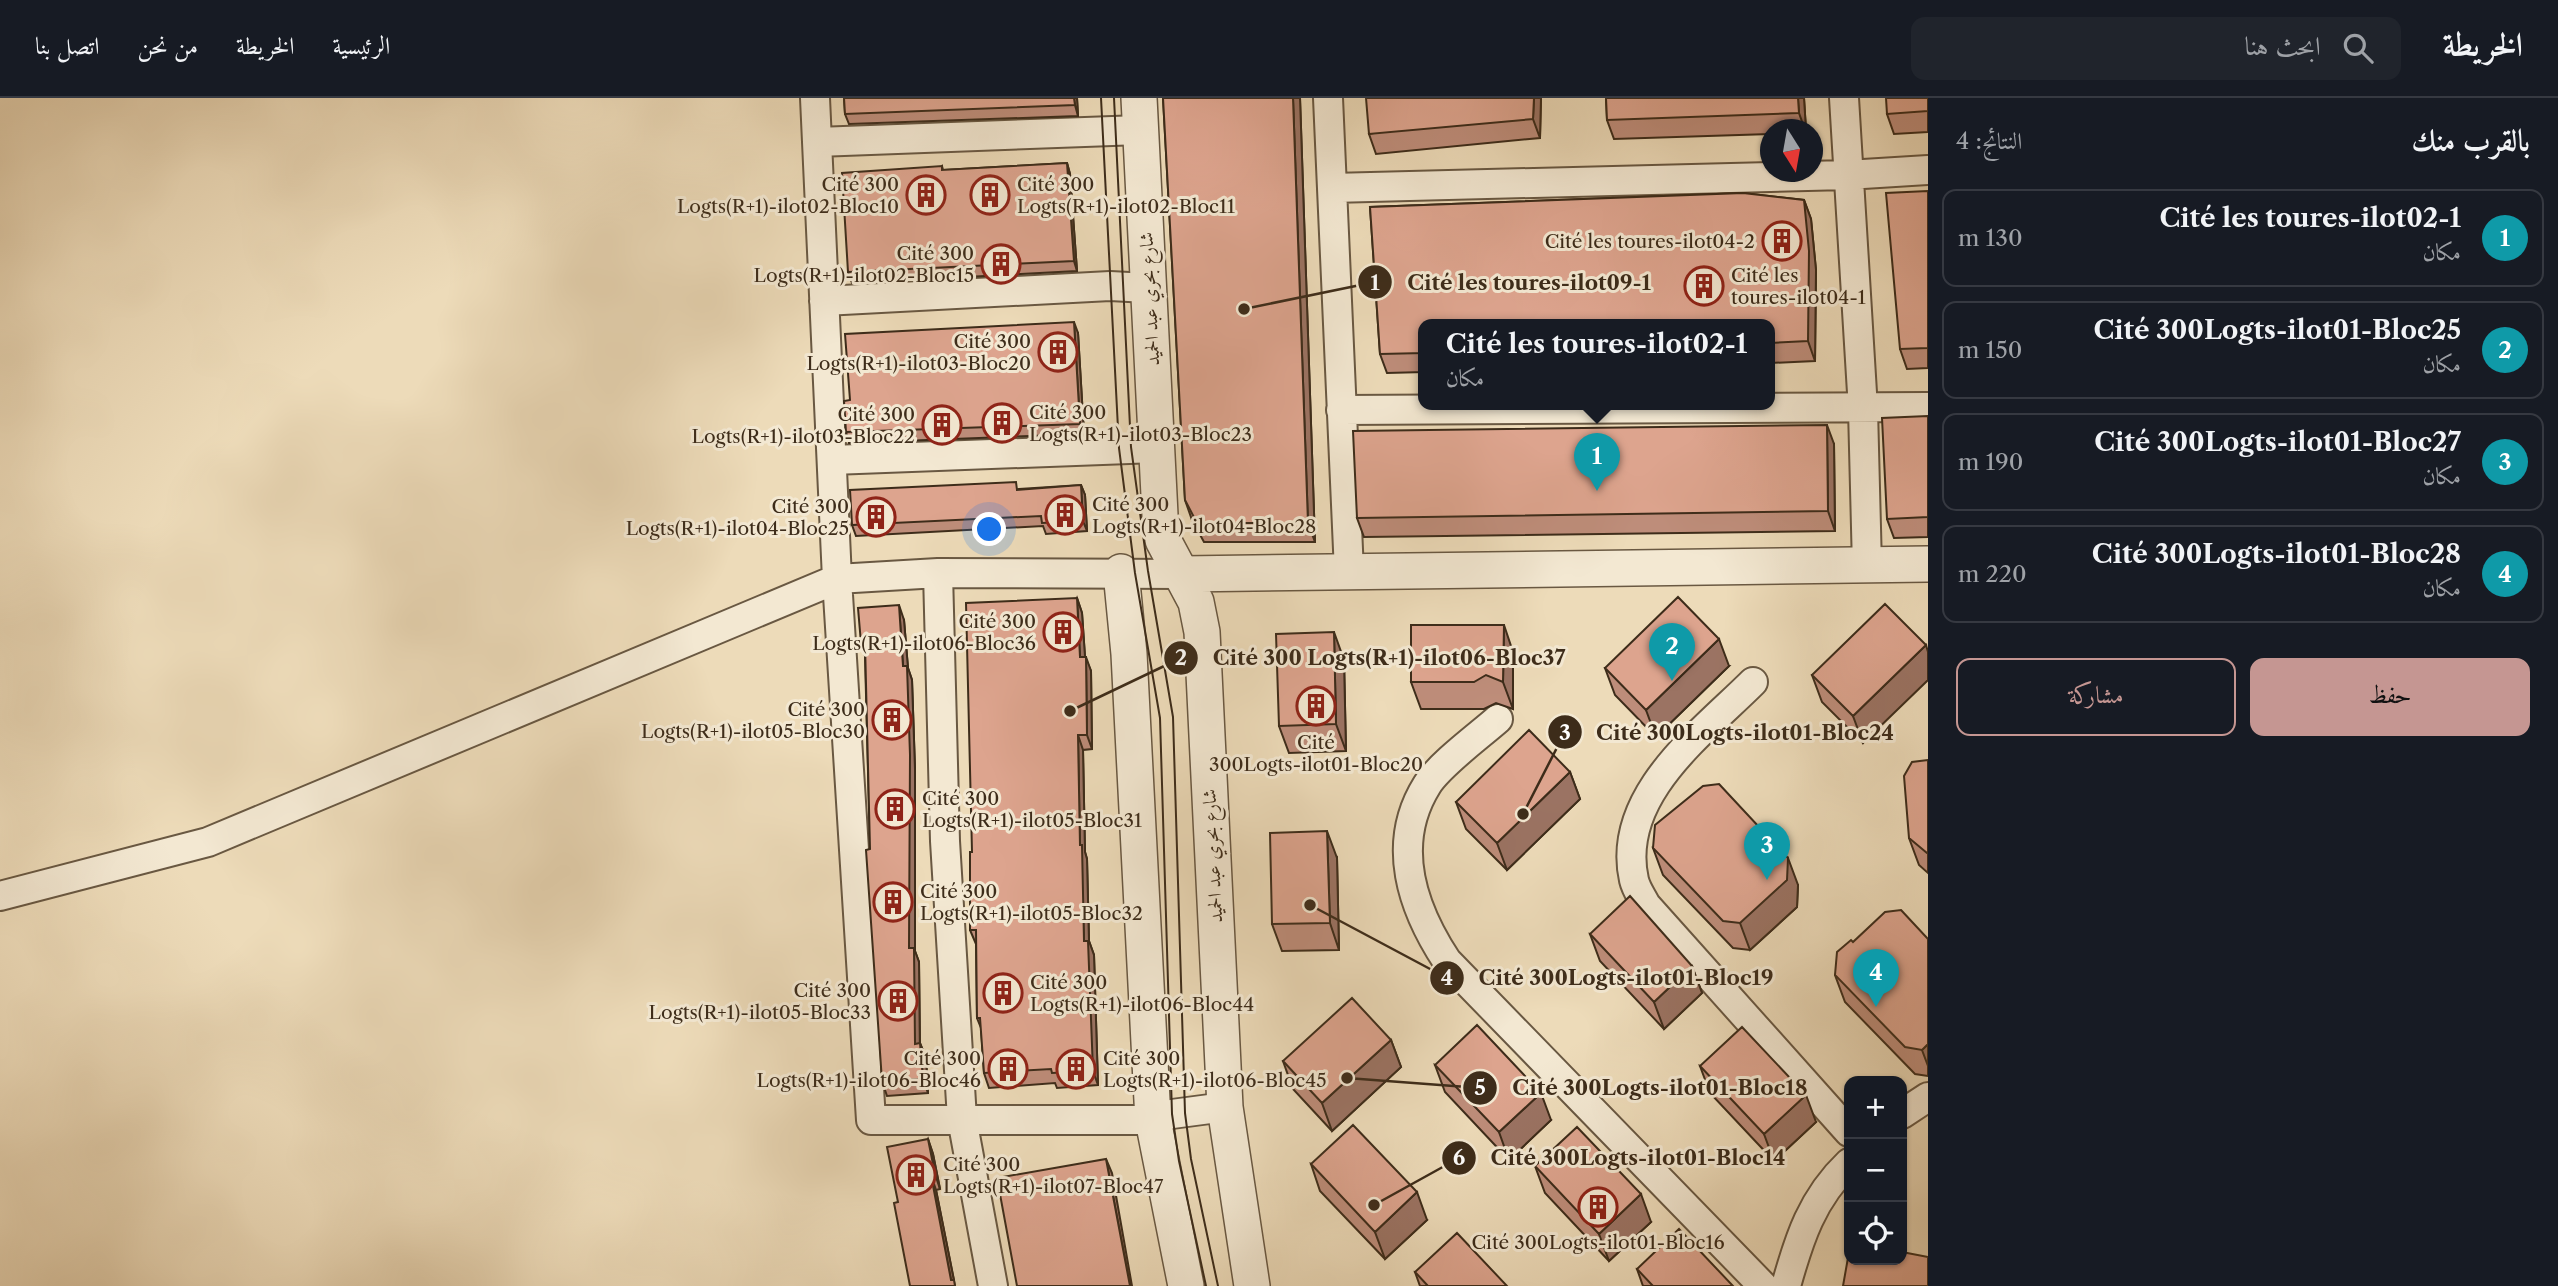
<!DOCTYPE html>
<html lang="ar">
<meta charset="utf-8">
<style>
:root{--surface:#171b24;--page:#20242c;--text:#f1f3f6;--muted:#9ea1a6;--line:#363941;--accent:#c59692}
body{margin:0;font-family:"Libre Caslon Text",Amiri,serif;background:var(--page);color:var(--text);direction:rtl}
.controls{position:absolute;right:21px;bottom:21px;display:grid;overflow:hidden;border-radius:14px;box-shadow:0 2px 5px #0004}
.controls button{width:63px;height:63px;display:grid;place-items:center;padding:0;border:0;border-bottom:2px solid var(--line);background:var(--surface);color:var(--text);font:35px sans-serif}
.compass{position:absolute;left:1760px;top:21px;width:63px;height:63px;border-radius:50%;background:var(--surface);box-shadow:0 2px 5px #0004;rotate:169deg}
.you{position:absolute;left:990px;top:432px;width:24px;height:24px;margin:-18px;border:5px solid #fff;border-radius:50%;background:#1a73e8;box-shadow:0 0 0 10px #1a73e833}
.badge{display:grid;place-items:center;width:46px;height:46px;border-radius:50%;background:var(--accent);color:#fff;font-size:23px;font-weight:700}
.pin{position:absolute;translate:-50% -58px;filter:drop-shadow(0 2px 4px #0008)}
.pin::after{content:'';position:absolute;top:37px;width:24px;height:21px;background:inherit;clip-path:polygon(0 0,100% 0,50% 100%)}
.popup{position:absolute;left:1418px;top:221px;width:357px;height:91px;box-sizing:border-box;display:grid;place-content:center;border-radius:14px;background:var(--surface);filter:drop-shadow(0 2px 5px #0005);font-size:23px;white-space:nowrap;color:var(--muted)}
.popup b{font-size:26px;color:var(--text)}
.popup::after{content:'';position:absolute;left:50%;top:100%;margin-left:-14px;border:14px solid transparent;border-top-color:var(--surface)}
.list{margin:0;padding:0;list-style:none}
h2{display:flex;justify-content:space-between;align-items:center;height:91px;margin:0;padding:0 28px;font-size:30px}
h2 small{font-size:23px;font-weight:400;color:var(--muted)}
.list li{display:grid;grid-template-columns:46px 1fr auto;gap:21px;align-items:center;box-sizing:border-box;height:98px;margin:0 14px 14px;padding:0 14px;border:2px solid var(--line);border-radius:14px}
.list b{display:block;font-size:26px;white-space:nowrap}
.list p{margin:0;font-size:23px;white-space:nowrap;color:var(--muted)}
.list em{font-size:23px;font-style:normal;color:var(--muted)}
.actions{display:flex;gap:14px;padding:21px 28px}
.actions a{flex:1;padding:16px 0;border:2px solid var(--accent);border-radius:14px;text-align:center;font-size:24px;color:var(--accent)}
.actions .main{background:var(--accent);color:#111}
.icon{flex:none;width:38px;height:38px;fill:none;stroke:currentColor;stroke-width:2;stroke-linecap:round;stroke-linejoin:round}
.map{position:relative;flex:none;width:1928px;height:1188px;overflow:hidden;direction:ltr}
header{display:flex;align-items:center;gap:42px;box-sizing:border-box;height:98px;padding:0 35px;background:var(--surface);border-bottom:2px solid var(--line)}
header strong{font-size:33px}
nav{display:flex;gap:38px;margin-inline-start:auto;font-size:24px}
.search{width:490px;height:63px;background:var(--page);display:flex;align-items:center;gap:18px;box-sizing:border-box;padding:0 24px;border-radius:14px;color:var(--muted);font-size:26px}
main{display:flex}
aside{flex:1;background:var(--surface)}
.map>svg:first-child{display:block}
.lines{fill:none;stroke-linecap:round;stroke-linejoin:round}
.minor-casing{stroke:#695842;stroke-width:32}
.tertiary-casing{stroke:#695842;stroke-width:38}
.minor{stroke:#f3e8d2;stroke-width:28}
.tertiary{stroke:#f3e8d2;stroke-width:35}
.tram{stroke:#3d2c1a;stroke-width:2}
.wall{fill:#be8d7a;stroke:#3d2c1a;stroke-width:2}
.shaded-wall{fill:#9b7363;stroke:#3d2c1a;stroke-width:2}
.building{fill:#dda48e;stroke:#3d2c1a;stroke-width:2}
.labels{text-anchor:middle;stroke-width:6;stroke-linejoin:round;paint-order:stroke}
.poi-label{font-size:19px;fill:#3d2c1a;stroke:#f3e8d2;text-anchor:end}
.street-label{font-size:19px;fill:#3d2c1a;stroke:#f3e8d2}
.leader{fill:none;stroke:#3d2c1a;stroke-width:2.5}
.callout-dot{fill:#3d2c1a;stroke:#f3e8d2;stroke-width:2.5}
.mark-label{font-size:21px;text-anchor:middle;font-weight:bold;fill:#fff}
.callout-label{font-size:21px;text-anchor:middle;font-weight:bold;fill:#3d2c1a;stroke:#f3e8d2;stroke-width:6;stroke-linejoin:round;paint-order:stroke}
</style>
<header>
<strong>الخريطة</strong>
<div class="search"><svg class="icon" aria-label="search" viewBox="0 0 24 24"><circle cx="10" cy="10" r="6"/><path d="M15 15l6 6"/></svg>ابحث هنا</div>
<nav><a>الرئيسية</a><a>الخريطة</a><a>من نحن</a><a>اتصل بنا</a></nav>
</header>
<main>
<aside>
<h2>بالقرب منك<small>النتائج: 4</small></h2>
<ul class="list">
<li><span class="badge" style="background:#0f9aa8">1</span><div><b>Cité les toures-ilot02-1</b><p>مكان</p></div><em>130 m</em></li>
<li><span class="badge" style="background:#0f9aa8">2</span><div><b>Cité 300Logts-ilot01-Bloc25</b><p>مكان</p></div><em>150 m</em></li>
<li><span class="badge" style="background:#0f9aa8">3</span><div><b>Cité 300Logts-ilot01-Bloc27</b><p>مكان</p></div><em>190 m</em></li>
<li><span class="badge" style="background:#0f9aa8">4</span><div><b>Cité 300Logts-ilot01-Bloc28</b><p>مكان</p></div><em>220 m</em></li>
</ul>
<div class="actions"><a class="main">حفظ</a><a>مشاركة</a></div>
</aside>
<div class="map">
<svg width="1928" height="1188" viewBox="0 0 1928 1188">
<rect width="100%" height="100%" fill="#eddbb9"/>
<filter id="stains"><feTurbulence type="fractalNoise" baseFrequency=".00286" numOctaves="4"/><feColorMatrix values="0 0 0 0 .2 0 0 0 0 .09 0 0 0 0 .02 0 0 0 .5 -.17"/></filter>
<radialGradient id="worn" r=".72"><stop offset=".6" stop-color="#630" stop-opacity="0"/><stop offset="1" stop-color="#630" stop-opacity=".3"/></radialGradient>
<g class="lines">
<g class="minor-casing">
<path id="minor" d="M815 0 837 481 871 1022H1153L1172 1016 1225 1009
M1328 0 1349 474
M1844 0 1863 311 1867 469
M817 44 1140 32
M1332 90 1847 77 1928 72
M824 203 1110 188 1148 190
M1341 312 1928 309
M832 362 1156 350
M938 475 945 743 962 1021 993 1188
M1753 584C1702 635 1615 698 1634 782 1636 791 1642 799 1646 807L1849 1034
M1498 621C1480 637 1439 667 1427 687 1390 746 1412 810 1447 863L1763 1188
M0 798 208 744 837 481 938 475 1183 476
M1902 1016 1928 999
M1786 1188C1799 1141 1812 1100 1849 1065"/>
</g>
<g class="tertiary-casing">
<path id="tertiary" d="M1139 0 1160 417 1163 442 1196 504 1202 534 1225 1009 1252 1188
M1121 474 1129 556 1153 1022 1186 1188
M1183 476 1928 466"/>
</g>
<use href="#minor" class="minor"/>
<use href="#tertiary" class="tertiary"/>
<path class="tram" d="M1101 0 1119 350 1135 475 1160 620 1172 1016 1179 1063 1206 1188
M1114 0 1131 349 1148 473 1173 619 1185 1015 1191 1061 1218 1188"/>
</g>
<path class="wall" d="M844 0H1077L1078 18 849 26 845 16Z
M1163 0H1300L1315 444H1204L1192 422 1185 402Z
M1541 0 1540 40 1376 56 1369 36Z
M1606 0H1804L1806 32H1770V36L1614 41 1607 22Z
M1928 0V34L1894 36 1887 16Z
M1067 65 1070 76 1077 173 852 185 848 174 942 68 943 72Z
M1928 93V270L1907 271 1900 251Z
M1743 95 1804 102 1811 121 1816 172 1815 263 1770 265V227H1424V274L1387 275 1380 256 1370 109Z
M1078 235 1084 336 849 345 846 334 850 302Z
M1928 318V439L1894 440 1887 421Z
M1834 346 1835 433 1364 439 1357 420Z
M1081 387 1085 397 1087 433 1046 436 1043 428 856 438 852 427 1019 391Z
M1077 500 1082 515 1085 559 1091 573 1092 651 1083 652 1085 754 1087 761 1089 843 1094 857 1098 987 1057 990 1055 985 989 990 984 975 981 930 977 920 976 846 970 832 972 754Z
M904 522 908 570 912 582 915 671V853L919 864 920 945 926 960 928 995 887 998 882 983 870 751 865 558 861 545Z
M1513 554V611L1496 605 1484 611H1421L1411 584Z
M1928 554 1863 645 1822 604 1812 577Z
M1344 562 1346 653 1289 655 1279 628Z
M1729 568 1656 639 1615 597 1605 570Z
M1928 662V775L1919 767 1909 740Z
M1570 674 1580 701 1507 772 1466 731 1456 704Z
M1653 750 1798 787 1797 809 1750 852 1733 850 1663 777Z
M1337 760 1339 852 1282 853 1272 826Z
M1590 836 1692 868 1702 895 1664 931 1600 863Z
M1928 841V978L1915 976 1845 904 1835 877 1853 844Z
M1391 942 1401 969 1332 1033 1293 991 1283 963Z
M1435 967 1551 1022 1509 1062 1445 994Z
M1700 968 1816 1024 1774 1063 1710 995Z
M928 1041 933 1056 940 1091 936 1092 954 1182 898 1104Z
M1311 1066 1427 1122 1385 1161 1320 1093Z
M1535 1068 1651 1124 1609 1163 1545 1095Z
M1637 1171 1733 1188H1643Z
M1415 1174 1507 1188H1420Z"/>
<path class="shaded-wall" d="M1074 0H1077L1078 18 1075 7Z
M1293 0H1300L1315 444 1308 425Z
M1534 0H1541L1540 40 1533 21Z
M1798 0H1804L1806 32H1805L1799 15Z
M1067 65 1070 76 1077 173 1074 163Z
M1804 102 1811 121 1816 172 1815 263 1808 243Z
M1074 224 1078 235 1084 336 1080 326Z
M1827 327 1834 346 1835 433 1828 413Z
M1081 387 1085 397 1087 433 1083 423Z
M1077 500 1082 515 1086 573 1080 559Z
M899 507 904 522 908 570 912 582 915 671V853L919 864 920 960 915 946 909 850 903 568Z
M1504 527 1513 554V611L1503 584Z
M1334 534 1344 562 1346 653 1336 626Z
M1719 541 1729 568 1656 639 1646 612Z
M1926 547 1928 554V582L1863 645 1853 618Z
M1086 559 1091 573 1092 651 1087 637Z
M1078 637 1083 652 1085 754 1087 761 1089 843 1094 857 1098 987 1093 973 1084 843 1080 747Z
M1570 674 1580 701 1507 772 1497 745Z
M1327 733 1337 760 1339 852 1330 825Z
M1788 760 1798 787 1797 809 1750 852 1740 825Z
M1692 868 1702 895 1664 931 1654 904Z
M1391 942 1401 969 1332 1033 1322 1005Z
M920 945 926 960 928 995 923 981Z
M1928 946V968L1922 952Z
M1541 995 1551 1022 1509 1062 1499 1034Z
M1806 997 1816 1024 1774 1063 1764 1036Z
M928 1041 933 1056 940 1091 935 1076Z
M1106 1061 1112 1075 1132 1188H1130Z
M931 1077 936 1092 955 1188 951 1182Z
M1417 1094 1427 1122 1385 1161 1375 1134Z
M1641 1096 1651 1124 1609 1163 1599 1136Z"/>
<path class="building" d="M844 0H1074L1075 7 845 16Z
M1163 0H1293L1308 425H1197L1185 402Z
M1366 0H1534L1533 21 1369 36Z
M1606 0H1798L1799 15 1607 22Z
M1886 0H1928V13L1887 16Z
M1067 65 1074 163 848 174 842 75 942 68V72Z
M1928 93V250L1900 251 1886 95Z
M1743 95 1804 102 1809 153 1808 243 1770 245V227H1424V255L1380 256 1370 109Z
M1074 224 1080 326 846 334 844 303 850 302 845 236Z
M1928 318V419L1887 421 1882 320Z
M1827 327 1828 413 1357 420 1353 333Z
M1016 384 1017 392 1081 387 1083 423 1042 425 1041 418 852 427 850 392Z
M1678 499 1719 541 1646 612 1605 570Z
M1077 500 1080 559H1086L1087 637H1078L1080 747H1082L1084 843H1088L1093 973 1052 975 1051 971 984 975 980 920H977L976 832H970V754H972L966 505Z
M1885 506 1926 547 1853 618 1812 577Z
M899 507 903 568H907L910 657 909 850H914L915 946 920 945 923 981 882 983 866 752 870 751 865 545H861L858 510Z
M1411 527H1504L1503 584 1486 577 1474 584H1411Z
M1334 534 1336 626 1279 628 1276 536Z
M1529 632 1570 674 1497 745 1456 704Z
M1928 662V755H1927L1909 740 1904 678 1912 664Z
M1719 686 1788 760 1787 782 1740 825 1723 823 1653 750 1655 727 1703 688Z
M1327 733 1330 825 1272 826 1270 735Z
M1630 798 1692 868 1654 904 1590 836Z
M1901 812 1928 841V946L1922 952 1905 949 1835 877 1837 854 1851 842 1853 844 1885 814Z
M1352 900 1391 942 1322 1005 1283 963Z
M1477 927 1541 995 1499 1034 1435 967Z
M1742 929 1806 997 1764 1036 1700 968Z
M1353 1027 1417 1094 1375 1134 1311 1066Z
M1577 1029 1641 1096 1599 1136 1535 1068Z
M928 1041 935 1076 931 1077 951 1182H954L955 1188H910L894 1105 898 1104 887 1049Z
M1106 1061 1130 1188H1017L997 1080Z
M1679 1131 1733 1188H1653L1637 1171Z
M1457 1135 1507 1188H1428L1415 1174Z
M1849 1154V1162H1902V1154L1928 1159V1188H1843Z"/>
<defs>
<g id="building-ring" transform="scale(2.0125)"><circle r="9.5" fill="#f3e8d2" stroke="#8f2418" stroke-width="1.5"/><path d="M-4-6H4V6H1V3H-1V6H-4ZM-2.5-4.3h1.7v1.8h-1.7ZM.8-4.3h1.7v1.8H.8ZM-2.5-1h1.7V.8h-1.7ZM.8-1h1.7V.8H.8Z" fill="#8f2418"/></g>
</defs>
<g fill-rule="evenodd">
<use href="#building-ring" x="926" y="97"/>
<use href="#building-ring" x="990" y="97"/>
<use href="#building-ring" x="1782" y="143"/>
<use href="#building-ring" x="1001" y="166"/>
<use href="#building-ring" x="1704" y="188"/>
<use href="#building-ring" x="1058" y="254"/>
<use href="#building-ring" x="1002" y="325"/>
<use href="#building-ring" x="942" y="327"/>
<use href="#building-ring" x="1065" y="417"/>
<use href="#building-ring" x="876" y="419"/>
<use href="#building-ring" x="1063" y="534"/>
<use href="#building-ring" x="1316" y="608"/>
<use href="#building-ring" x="892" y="622"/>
<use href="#building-ring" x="895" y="711"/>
<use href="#building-ring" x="893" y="804"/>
<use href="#building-ring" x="1003" y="895"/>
<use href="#building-ring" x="898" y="903"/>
<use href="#building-ring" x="1008" y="971"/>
<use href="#building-ring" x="1076" y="971"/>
<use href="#building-ring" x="916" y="1077"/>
<use href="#building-ring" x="1598" y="1109"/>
</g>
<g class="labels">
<g class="poi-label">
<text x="899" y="93">Cité 300<tspan x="899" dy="22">Logts(R+1)-ilot02-Bloc10</tspan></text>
<text x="1017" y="93" text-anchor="start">Cité 300<tspan x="1017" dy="22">Logts(R+1)-ilot02-Bloc11</tspan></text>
<text x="1755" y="150">Cité les toures-ilot04-2</text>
<text x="974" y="162">Cité 300<tspan x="974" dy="22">Logts(R+1)-ilot02-Bloc15</tspan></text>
<text x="1731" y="184" text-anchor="start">Cité les<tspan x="1731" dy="22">toures-ilot04-1</tspan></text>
<text x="1031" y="250">Cité 300<tspan x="1031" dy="22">Logts(R+1)-ilot03-Bloc20</tspan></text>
<text x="1029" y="321" text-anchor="start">Cité 300<tspan x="1029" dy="22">Logts(R+1)-ilot03-Bloc23</tspan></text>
<text x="915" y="323">Cité 300<tspan x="915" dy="22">Logts(R+1)-ilot03-Bloc22</tspan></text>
<text x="1092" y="413" text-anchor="start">Cité 300<tspan x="1092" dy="22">Logts(R+1)-ilot04-Bloc28</tspan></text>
<text x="849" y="415">Cité 300<tspan x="849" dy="22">Logts(R+1)-ilot04-Bloc25</tspan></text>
<text x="1036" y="530">Cité 300<tspan x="1036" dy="22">Logts(R+1)-ilot06-Bloc36</tspan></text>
<text x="865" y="618">Cité 300<tspan x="865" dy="22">Logts(R+1)-ilot05-Bloc30</tspan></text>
<text x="1316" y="651" text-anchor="middle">Cité<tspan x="1316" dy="22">300Logts-ilot01-Bloc20</tspan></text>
<text x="922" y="707" text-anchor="start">Cité 300<tspan x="922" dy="22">Logts(R+1)-ilot05-Bloc31</tspan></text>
<text x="920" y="800" text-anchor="start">Cité 300<tspan x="920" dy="22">Logts(R+1)-ilot05-Bloc32</tspan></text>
<text x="1030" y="891" text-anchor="start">Cité 300<tspan x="1030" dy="22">Logts(R+1)-ilot06-Bloc44</tspan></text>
<text x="871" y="899">Cité 300<tspan x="871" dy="22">Logts(R+1)-ilot05-Bloc33</tspan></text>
<text x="981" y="967">Cité 300<tspan x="981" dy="22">Logts(R+1)-ilot06-Bloc46</tspan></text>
<text x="1103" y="967" text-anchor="start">Cité 300<tspan x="1103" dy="22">Logts(R+1)-ilot06-Bloc45</tspan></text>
<text x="943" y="1073" text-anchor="start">Cité 300<tspan x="943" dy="22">Logts(R+1)-ilot07-Bloc47</tspan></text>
<text x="1598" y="1151" text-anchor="middle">Cité 300Logts-ilot01-Bloc16</text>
</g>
<g class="street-label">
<text transform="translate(1149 201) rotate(-93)" y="7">شارع بحري عبد الحميد</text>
<text transform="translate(1212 758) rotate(-93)" y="7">شارع بحري عبد الحميد</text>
</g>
</g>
<path class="leader" d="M1244 211L1375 184M1070 613L1181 560M1523 716L1565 634M1310 807L1447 880M1347 980L1480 990M1374 1107L1459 1060"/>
<g class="callout-dot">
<circle cx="1244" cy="211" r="7"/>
<circle cx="1070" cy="613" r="7"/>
<circle cx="1523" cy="716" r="7"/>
<circle cx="1310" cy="807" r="7"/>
<circle cx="1347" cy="980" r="7"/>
<circle cx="1374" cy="1107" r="7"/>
<circle cx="1375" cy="184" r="18"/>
<circle cx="1181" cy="560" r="18"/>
<circle cx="1565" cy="634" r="18"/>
<circle cx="1447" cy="880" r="18"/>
<circle cx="1480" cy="990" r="18"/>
<circle cx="1459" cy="1060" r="18"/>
</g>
<g class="mark-label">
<text x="1375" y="192">1</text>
<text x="1181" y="567">2</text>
<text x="1565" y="642">3</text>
<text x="1447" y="887">4</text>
<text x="1480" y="997">5</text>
<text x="1459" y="1067">6</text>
</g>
<g class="callout-label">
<text x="1529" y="192">Cité les toures-ilot09-1</text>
<text x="1389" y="567">Cité 300 Logts(R+1)-ilot06-Bloc37</text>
<text x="1745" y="642">Cité 300Logts-ilot01-Bloc24</text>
<text x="1626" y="887">Cité 300Logts-ilot01-Bloc19</text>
<text x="1660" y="997">Cité 300Logts-ilot01-Bloc18</text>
<text x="1638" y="1067">Cité 300Logts-ilot01-Bloc14</text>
</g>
<rect width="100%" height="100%" filter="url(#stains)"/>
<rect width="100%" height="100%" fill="url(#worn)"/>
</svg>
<div class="controls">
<button>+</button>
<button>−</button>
<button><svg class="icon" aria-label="locate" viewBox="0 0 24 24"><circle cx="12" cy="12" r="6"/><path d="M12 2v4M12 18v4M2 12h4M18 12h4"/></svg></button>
</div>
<svg class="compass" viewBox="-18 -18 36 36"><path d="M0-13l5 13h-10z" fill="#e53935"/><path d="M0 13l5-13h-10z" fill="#9ea1a6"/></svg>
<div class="you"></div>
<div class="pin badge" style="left:1597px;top:393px;background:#0f9aa8">1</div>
<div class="popup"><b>Cité les toures-ilot02-1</b>مكان</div>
<div class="pin badge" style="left:1672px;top:583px;background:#0f9aa8">2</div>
<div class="pin badge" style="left:1767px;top:782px;background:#0f9aa8">3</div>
<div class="pin badge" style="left:1876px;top:909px;background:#0f9aa8">4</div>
</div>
</main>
